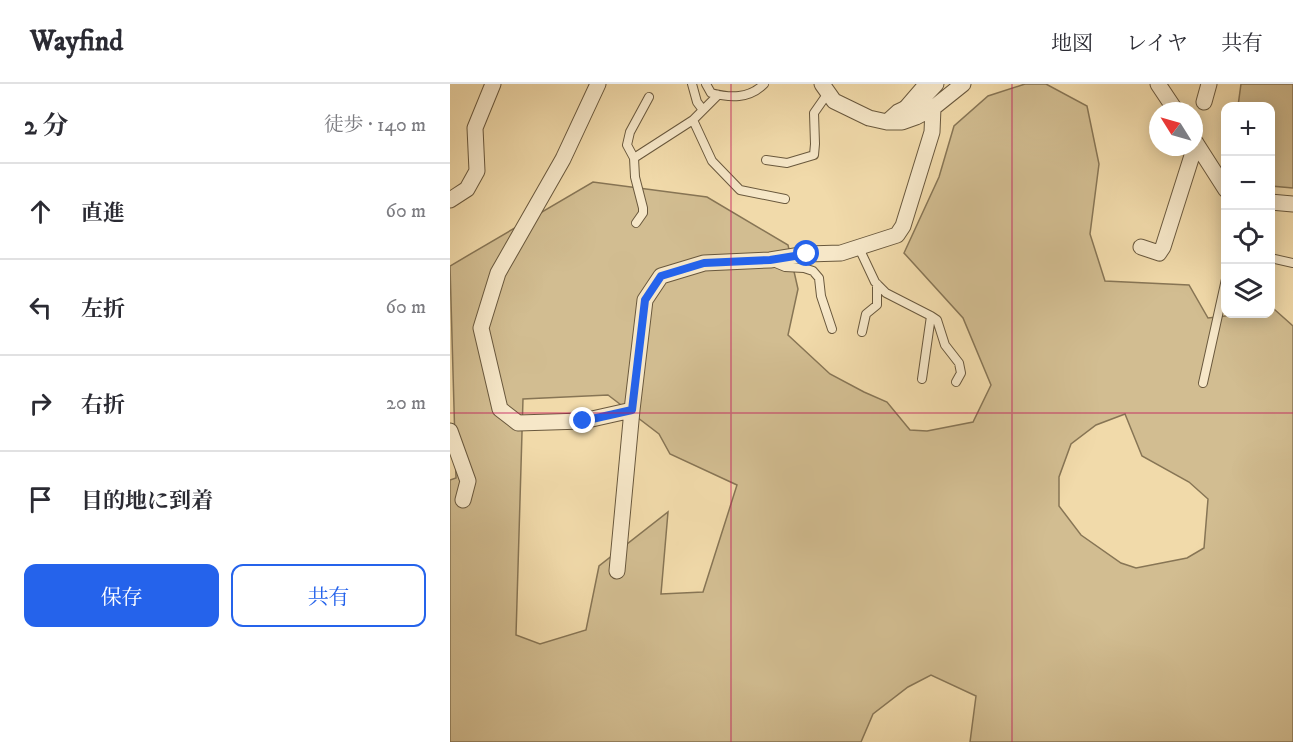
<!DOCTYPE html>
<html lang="ja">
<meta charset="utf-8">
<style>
:root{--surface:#fff;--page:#f7f7f7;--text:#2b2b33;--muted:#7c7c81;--line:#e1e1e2;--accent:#2563eb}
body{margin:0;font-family:"IM FELL DW Pica","Noto Serif JP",serif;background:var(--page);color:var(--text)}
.controls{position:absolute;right:18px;top:18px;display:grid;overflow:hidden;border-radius:12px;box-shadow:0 3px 15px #0003}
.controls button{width:54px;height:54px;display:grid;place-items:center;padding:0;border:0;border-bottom:2px solid var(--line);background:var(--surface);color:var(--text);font:30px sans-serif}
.compass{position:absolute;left:699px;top:18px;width:54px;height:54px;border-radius:50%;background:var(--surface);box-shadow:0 3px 15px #0003;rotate:307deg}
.stop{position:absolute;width:18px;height:18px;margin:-14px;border:4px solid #2563eb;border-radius:50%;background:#fff}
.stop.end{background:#2563eb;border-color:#fff;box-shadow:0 2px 6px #0008}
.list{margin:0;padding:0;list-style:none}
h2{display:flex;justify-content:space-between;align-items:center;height:78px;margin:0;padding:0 24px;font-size:26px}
h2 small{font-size:20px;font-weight:400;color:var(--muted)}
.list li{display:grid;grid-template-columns:39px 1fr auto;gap:18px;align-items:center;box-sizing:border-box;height:96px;padding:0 24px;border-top:2px solid var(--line)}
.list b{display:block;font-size:22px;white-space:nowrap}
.list em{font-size:20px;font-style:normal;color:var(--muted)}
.actions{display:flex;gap:12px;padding:18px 24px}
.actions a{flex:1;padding:14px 0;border:2px solid var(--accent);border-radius:12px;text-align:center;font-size:21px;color:var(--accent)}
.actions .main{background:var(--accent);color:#fff}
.icon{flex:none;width:33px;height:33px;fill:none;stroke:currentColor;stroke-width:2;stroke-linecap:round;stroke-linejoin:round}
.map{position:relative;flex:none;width:843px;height:658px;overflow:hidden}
header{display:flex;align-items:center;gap:36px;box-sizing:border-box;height:84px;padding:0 30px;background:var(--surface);border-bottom:2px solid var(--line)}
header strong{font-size:28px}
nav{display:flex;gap:33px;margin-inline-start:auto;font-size:21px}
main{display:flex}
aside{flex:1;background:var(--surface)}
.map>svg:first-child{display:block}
.green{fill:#d2bd91;stroke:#877555;stroke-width:1.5;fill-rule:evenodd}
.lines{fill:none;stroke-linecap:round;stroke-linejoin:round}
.service-casing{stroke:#69583d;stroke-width:10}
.minor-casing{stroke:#69583d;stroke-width:17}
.service{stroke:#f6e7c8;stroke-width:8}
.minor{stroke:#f6e7c8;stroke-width:15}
.route{stroke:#2563eb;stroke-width:8}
.grid{fill:none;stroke:#c2185b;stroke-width:1.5;stroke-opacity:0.55}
</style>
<header>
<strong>Wayfind</strong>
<nav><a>地図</a><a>レイヤ</a><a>共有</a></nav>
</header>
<main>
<aside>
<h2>2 分<small>徒歩 · 140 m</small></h2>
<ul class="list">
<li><svg class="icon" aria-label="ahead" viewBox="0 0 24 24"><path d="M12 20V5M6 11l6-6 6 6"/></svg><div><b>直進</b></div><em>60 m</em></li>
<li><svg class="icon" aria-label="left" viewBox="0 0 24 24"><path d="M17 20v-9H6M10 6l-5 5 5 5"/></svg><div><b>左折</b></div><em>60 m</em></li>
<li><svg class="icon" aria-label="right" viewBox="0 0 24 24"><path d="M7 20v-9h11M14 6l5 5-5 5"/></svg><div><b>右折</b></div><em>20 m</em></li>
<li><svg class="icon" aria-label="arrive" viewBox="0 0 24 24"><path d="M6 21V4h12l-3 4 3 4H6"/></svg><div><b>目的地に到着</b></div></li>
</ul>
<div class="actions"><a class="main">保存</a><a>共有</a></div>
</aside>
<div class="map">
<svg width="843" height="658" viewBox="0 0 843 658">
<rect width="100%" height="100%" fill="#f1daaa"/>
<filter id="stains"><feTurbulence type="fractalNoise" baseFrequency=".00333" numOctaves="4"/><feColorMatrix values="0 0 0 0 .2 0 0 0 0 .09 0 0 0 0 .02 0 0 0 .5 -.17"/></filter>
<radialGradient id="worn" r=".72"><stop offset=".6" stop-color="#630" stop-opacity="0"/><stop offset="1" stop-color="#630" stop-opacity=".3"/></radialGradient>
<path class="green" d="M575 0H596L637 22 649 80 640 150 655 197 739 201 758 234 793 230H820L821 226 824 225 843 242V658H520L526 612 481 591 458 603 423 630 411 658H0V396L6 394 0 182 143 98 257 113 338 161 348 205 338 251 380 290 414 308 437 318 460 346 477 347 523 338 541 301 513 234 454 169 489 93 504 42 538 12ZM158 311 209 350 220 370 287 401 253 508 211 510 218 428 149 482 136 546 90 560 66 551 73 315ZM675 330 692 372 739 398 758 415 754 464 737 474 686 484 671 479 631 451 609 422V393L621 360 646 341Z
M791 0H843V104L821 102 820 22H788Z"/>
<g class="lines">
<g class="service-casing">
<path id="service" d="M242 0 247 18 253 26
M256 0 261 9C280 14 299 15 314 0
M453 22 472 0
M243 36 262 77 290 106 335 115
M184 74 243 36 268 11
M316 76 337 79 364 71 365 60 364 29 378 9
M186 139 193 129V124L185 93 184 74 177 61 180 48 199 13
M409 164 425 198 436 209 481 232 472 295
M820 174 843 179
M323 178 335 183 354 184 363 187 369 194 371 212 382 245
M481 232 487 236 495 261 509 279 511 289 506 298
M412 248 416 230 427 221V200
M753 299 776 195"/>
</g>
<g class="minor-casing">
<path id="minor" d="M148 0 113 75 48 189 31 244 50 325 68 339 133 337 182 326
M372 0 384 17 419 34 437 38H452L466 33 483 24 513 0
M708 0 726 27
M754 18 759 0
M437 38 448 28 469 18 486 0
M744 56 776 106
M0 116 17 105 27 87 25 44 43 0
M820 118 843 120
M691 163 709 169 713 163 746 59
M0 347 18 397 13 416
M167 487 182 326 195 216 211 192 254 179 320 176 357 170 391 169 447 151 453 142 482 48 483 24"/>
</g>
<use href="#service" class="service"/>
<use href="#minor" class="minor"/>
</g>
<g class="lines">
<path class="route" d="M133 337 182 326 195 216 211 192 254 179 320 176 357 170"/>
</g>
<path class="grid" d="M281 0V658M562 0V658M0 329H843"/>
<rect width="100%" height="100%" filter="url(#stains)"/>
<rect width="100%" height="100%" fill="url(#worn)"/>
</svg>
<div class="controls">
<button>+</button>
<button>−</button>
<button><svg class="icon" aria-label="locate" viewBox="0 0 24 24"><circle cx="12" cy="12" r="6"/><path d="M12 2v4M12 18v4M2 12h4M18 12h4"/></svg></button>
<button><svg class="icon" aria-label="layers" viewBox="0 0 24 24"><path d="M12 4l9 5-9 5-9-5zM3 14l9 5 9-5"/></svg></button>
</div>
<svg class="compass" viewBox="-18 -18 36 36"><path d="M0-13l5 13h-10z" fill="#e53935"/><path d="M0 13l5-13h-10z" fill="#7c7c81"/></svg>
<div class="stop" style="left:357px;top:170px"></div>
<div class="stop end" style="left:133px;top:337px"></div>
</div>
</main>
